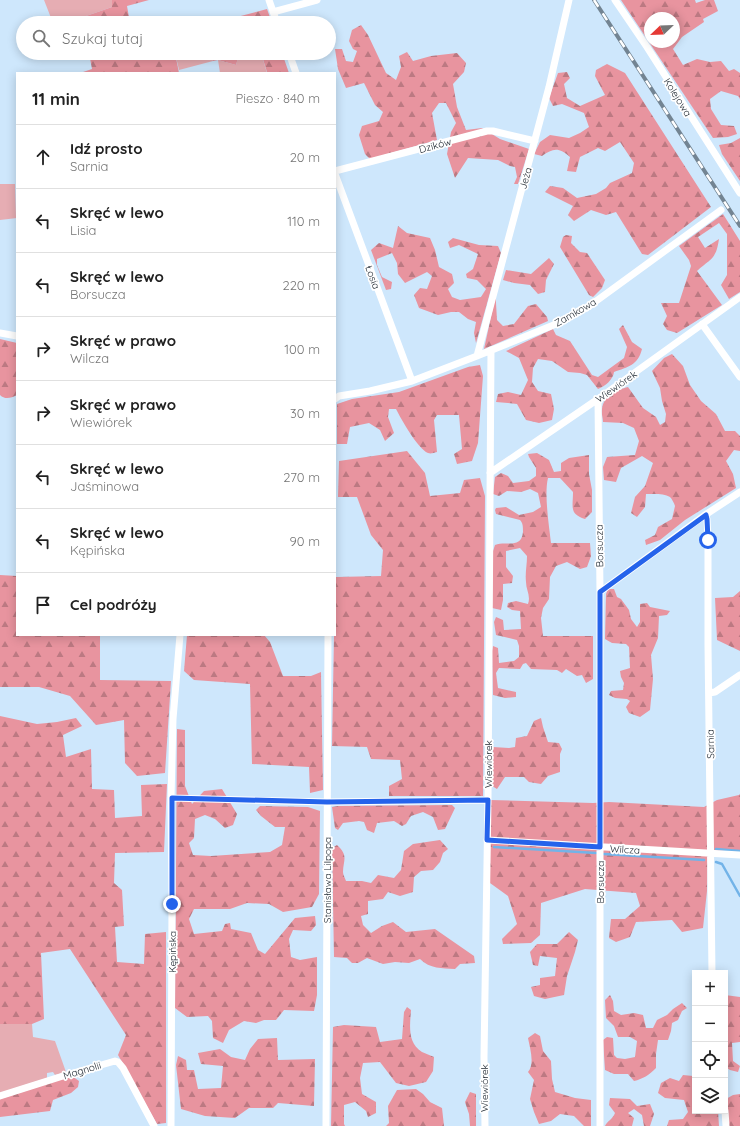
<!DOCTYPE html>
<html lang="pl">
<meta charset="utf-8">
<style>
:root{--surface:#fff;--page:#f6f6f6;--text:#222;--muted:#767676;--line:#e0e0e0}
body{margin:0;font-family:Quicksand,sans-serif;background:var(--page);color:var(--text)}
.controls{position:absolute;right:12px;bottom:12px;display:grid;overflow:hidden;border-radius:0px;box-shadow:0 2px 10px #0003}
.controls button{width:36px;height:36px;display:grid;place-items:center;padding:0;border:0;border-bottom:1px solid var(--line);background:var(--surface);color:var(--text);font:20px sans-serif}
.compass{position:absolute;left:644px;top:12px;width:36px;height:36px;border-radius:50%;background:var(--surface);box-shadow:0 2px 10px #0003;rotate:247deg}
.stop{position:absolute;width:12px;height:12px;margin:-9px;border:3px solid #2563eb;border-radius:50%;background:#fff}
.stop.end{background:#2563eb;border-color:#fff;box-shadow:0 1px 4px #0008}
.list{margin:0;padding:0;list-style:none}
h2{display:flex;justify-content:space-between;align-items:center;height:52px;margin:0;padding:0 16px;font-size:17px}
h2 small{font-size:13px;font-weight:400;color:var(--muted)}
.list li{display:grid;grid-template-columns:26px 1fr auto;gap:12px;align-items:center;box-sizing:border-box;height:64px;padding:0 16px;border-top:1px solid var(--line)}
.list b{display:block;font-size:15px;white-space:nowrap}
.list p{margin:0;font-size:13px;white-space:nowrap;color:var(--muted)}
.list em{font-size:13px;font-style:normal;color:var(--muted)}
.icon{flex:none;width:22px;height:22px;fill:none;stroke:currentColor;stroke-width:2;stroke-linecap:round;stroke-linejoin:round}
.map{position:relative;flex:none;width:740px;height:1126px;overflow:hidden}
.search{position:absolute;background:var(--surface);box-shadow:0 2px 10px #0003;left:16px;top:16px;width:320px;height:44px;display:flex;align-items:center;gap:10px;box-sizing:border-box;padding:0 14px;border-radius:22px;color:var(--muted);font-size:15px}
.panel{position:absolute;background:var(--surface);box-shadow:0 2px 10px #0003;left:16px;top:72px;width:320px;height:564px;border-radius:0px}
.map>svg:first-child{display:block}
.green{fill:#e6adb3}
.forest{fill:url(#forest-firs);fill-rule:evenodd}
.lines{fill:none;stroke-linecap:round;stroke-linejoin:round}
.stream{stroke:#72b3e8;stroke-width:2.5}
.street{stroke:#fff;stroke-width:7}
.rail-casing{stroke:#738492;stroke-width:4}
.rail{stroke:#fff;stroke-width:2.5;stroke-dasharray:8;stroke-linecap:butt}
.route{stroke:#2563eb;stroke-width:5}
.labels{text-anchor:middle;stroke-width:3.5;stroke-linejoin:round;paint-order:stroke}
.street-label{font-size:10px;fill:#212a33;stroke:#fff}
</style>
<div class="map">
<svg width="740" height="1126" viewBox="0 0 740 1126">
<defs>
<pattern id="forest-firs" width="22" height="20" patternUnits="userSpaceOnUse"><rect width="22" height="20" fill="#e8949f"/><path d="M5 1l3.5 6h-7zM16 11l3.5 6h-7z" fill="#bc7982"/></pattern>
</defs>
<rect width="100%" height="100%" fill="#cee7fc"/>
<path class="green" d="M44 0H112V7L66 23H53Z
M175 53H210L213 61 179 70Z
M237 53H261L267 73H220L218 60 236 65 238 58Z
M0 184H15L16 217 17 218 0 220Z
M0 1024H32L33 1037 55 1041 66 1072 55 1075 53 1072 47 1073V1078L0 1093Z"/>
<path class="forest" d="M112 0H149L127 6 130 23H118L117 21 106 23H66L112 7Z
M621 0H695L696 3 705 0H714L718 11 703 19 704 22 682 37 673 49 683 65 697 59 710 62 721 61 729 71 734 69 740 73V99L738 96 721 91 710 99 711 109 721 125 734 126 737 134 728 137 713 138ZM650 18H674V42H650Z
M267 9 272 23H214Z
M361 25 368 35 386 73 396 80 401 67 399 56 407 52 413 61 431 56 457 53 466 63 464 72 453 84 457 107 466 130 482 128 500 139 529 149 518 184H514L517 177 515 167 510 166 498 160 468 158 455 178 447 154 451 132 456 123 446 103H439L432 113 437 140 370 159 365 154 359 135 362 126 379 121 383 112 375 105 364 83 346 88 338 69 335 49H342L346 61 353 62 357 51 353 49 349 41 352 30Z
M89 53H175L179 73H80L92 69Z
M210 53H237L238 58 236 65 218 60 213 61Z
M261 53H282L289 73H264L267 72Z
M607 64 625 73 711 207 648 255 642 254 616 212 606 215 591 210 574 221 568 215 573 206 545 192 550 186 563 188 577 198 596 194 606 188 610 183 632 173 634 163 620 142 605 151 598 148 580 157 576 172 567 171 570 157C559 147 553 148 542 156L534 154 540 142 550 135 569 138 580 133 589 127 584 113 562 104 553 106 549 98 558 73 567 72 570 78 564 84 567 98 580 106 605 95 595 76 596 70Z
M740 138V181L722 154 719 145 731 143Z
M723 214 740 241V292L729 299 721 285 727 275V234L719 223 698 237 705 248 719 239C716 260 711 258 697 271L722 305 677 333 667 330 663 324 667 316 661 303H679L691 266 689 260 679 246Z
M398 226 407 233 430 238 435 250 439 267 452 274 454 283 448 289 452 297 460 300 481 297 486 289 477 280 467 278 466 274 473 269 478 254 459 245 450 248 448 242 453 238 479 245 498 246 501 253 476 343 474 333 476 322 468 319 459 312H451L438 315 419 308 414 295 420 288 427 289 432 276 427 272 405 283 398 274 397 263 392 253 377 259V265L382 277 392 282 391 289 386 290 371 250 379 243 393 248Z
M566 235 572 236 571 243 580 252 587 253 605 280 602 288 593 297 589 295 560 247 563 237Z
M549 258 554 264 546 280 545 292 538 294 530 285 514 283 503 280 506 270 531 274Z
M496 294V303L497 320 503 326 514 324 528 306 536 304 547 317 548 321 484 349Z
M623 325 632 342 642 349C638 365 628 367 614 372 613 380 605 386 598 389L587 375 580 373 568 372 552 361 538 359 533 368 532 382 538 391 551 394 554 409 552 420 539 423 526 420 517 404 508 403 496 402 498 394 508 392 521 395 528 380 519 358 506 351 553 329 556 335 570 341 592 375 598 377 624 358 627 347 619 329Z
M0 339 17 343V395C11 398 5 400 0 395Z
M672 354 683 366 690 385 701 401 716 414 725 431H735L740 436V451L734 450 726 461 733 474 736 488 685 520 660 540 646 545 645 540 655 535 658 527 672 519 675 506C674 503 672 499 670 497 664 493 653 494 646 494L645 507 637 517 631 513 635 497 645 486 653 463 642 456 621 468 616 482 604 480 603 467 607 457 635 455 639 441 634 428 623 423 603 422C603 418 601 413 602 409 603 396 617 390 628 387L643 408 656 417 660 425 665 422 666 414 662 401 660 388 652 371 664 358Z
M480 365 483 376 478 443 472 461 457 464 454 454 462 449 459 415H437L434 420 437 452C433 453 431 454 428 453 418 449 401 419 396 409H389L388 417 394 433 385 441 380 430 369 423 350 427 347 444H337V404L352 399 399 392 468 367Z
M407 451 425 473 430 496 460 493 464 480 480 478 485 496 483 796H389V786L402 779 400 760 371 759 367 747 332 746 334 635H335L336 577 381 576 383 550 371 535 357 497H338L339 461Z
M537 453 549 460 554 472 561 471V463L569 458 589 455V474L592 490V512L585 519C569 514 573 507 573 492L560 478H548C544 494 549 525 551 543H590L591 556 587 567 580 569 567 562 556 566 550 577 549 599 543 608 541 618 543 636H593V679L586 683 582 675 577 676 566 669 562 673 557 670 531 669 526 663 523 664 520 669 499 668 496 673 498 688 516 692V697L505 698 493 695 492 651 493 646 498 648 499 663 514 661 519 657V646L517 640 496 635 494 622 496 617 503 620 504 630 521 629 520 611 512 610 507 607 508 603 516 601 528 604C531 596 526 590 526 582 525 573 527 565 527 556L520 548 506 551V567L513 576 512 583 503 584V600L501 610 492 608 493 551 495 545C506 540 521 550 523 532 523 527 523 523 520 520L496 514 495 510 496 508 506 507 519 515 533 512 541 507 538 493 530 489 521 492 507 491 499 496 493 494 495 477 501 473 508 476 513 483 529 481 536 476V468L529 457 528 454Z
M0 575 17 576V635H100V680L171 681 165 773 137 776 125 763 124 720 96 725 70 696 39 687H0Z
M608 589H614L617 597 621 599 629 610 631 619 637 627 640 622V604L647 603 650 607 670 611 667 615 659 616 658 638 651 655 653 679 650 710 640 717 629 713 626 707 630 701 627 699 615 698 609 695 611 691 623 690 624 683 621 677 620 671 630 668 629 647 626 644 612 643 605 639 606 594Z
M740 591V651L717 640 715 598 733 597Z
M187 635H264L270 642 283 676H311L321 672 323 790 310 793 309 767 252 764 250 684 194 680 184 671Z
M0 716 37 724 57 722 76 718 82 726 63 735 66 757 91 749 92 789 114 790 115 818 142 816 141 785 167 784 164 852 115 853 114 883 122 890 124 926 115 927 117 962 144 964 145 934 166 932V1123L157 1124 118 1055 126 1035 70 949 41 953 44 1019 32 1024H0Z
M541 718 543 727 548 742 559 743 562 749 560 754V772L548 776 541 784 529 782 524 777H505L497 789 492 786 493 747 509 748 515 747 516 738 527 736 534 721Z
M177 729 185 730V786L192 804 204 791 222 789 237 814 233 825 225 828 215 819 205 815 195 819 194 838 189 843 193 855 211 856 270 852 282 845 285 827H275L261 816 256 810 260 806 308 807 320 811 319 894 312 907 283 912 269 904 247 903 230 909H194L189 919 194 934 222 931 225 924 230 923 231 929 251 933 258 950 265 954 295 918 315 916 316 925 311 931 293 930 289 939 291 957 300 960 317 957V995L314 1011 284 1010 276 1020H264L256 1023 244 1021 229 1030 223 1043 213 1038 212 1021 208 1016 187 1017 175 1008Z
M740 794V853L708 852 707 891 703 928 682 932 672 920 636 922 630 937 616 942 609 938 611 919H625L640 906 636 893 585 889 541 903 540 935 531 943 503 944 502 939 517 924 508 896 490 883V800L593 803 609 802 704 807 717 800 739 795Z
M452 805 455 808 445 829 438 830 433 817 423 812 411 816 406 824 402 826 394 821 377 823 374 833 367 830 364 822 359 821 343 823 338 830 335 828 332 807 338 806Z
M440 840 448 849 443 853 440 862 433 870 421 871 414 877 413 892 400 896 388 892 383 899 368 901V914L361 916 363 925 371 933 382 926 393 922 406 932 435 929 474 956 475 963 460 964 455 969C442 968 430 969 420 959L409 963 395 962 383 964 367 958 358 963H352L347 958 334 957 332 848 337 845C349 856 343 860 343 872 343 875 345 878 346 881H362L371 883 378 875 394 878 401 870 404 851 413 844Z
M569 932 578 940 575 952 567 976 564 995 545 999 534 996 531 987 540 985V978L555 976 557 958 540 956 538 966 533 965 530 952 537 944H557Z
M610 995 613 1001 614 1011 621 1015 634 1013 643 1015 646 1028H653L657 1020 667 1015 673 1009 682 1003 687 1008 682 1011 678 1020 672 1023 671 1031 668 1040H658L656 1054V1068C649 1075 643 1079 634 1081L628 1074H614L605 1070 603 1040 607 1037 613 1038 614 1055 617 1058 625 1059 635 1057 637 1041 630 1037H618L614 1026 606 1018 605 1000Z
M725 995 740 997V1042L732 1043 733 1061 740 1066 738 1072 730 1070 725 1067Z
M407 1007 411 1010C410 1025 407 1043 422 1052 426 1054 430 1055 434 1057L433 1071 426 1082 409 1086 396 1083 380 1062 363 1063 360 1078 362 1094 376 1102V1113L368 1117 366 1111 355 1102 344 1105V1124L345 1126H331L333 1027 344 1025 376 1027 380 1042 402 1039 404 1012Z
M535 1033 540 1036 543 1051 551 1061 552 1079 555 1092 575 1098 591 1100V1126H584L574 1116 560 1114 551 1121 539 1124 534 1112 530 1099 534 1080 528 1072C535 1063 530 1049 528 1038Z
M277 1038 278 1060 315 1059 314 1106 278 1103 273 1108H249L235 1118 205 1116 181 1109 176 1065 178 1056 186 1060 187 1070H194L198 1089 221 1088 223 1066 201 1064 198 1053 220 1049 231 1057 245 1060 250 1049 258 1039Z
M683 1075 693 1076H695V1111H718L719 1126H667L669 1120 683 1119 688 1112 684 1100 665 1098 658 1093 661 1083 670 1078 679 1081Z
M72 1076 79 1081 78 1087 71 1093 53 1100 50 1111 0 1117V1099Z
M416 1089 423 1094 430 1102 442 1108 444 1126H386L389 1123 388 1106 397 1090Z
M470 1092 476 1094V1126H470L469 1114 465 1102Z
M740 1094V1126H729L726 1099 733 1095Z
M610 1098 630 1099 637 1106 650 1104 654 1114 650 1126H644L642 1115 634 1109 628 1113 634 1118 632 1126H605C607 1121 613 1119 615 1113L609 1105Z"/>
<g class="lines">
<path class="stream" d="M494 847 596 853
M716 849 740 851
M604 854 704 860
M716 862 722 864 740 896"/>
<path class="street" d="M269 0 277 23
M615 0 647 47 740 193
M273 12 317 0
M289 53 296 73
M335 171 487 131H493L535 141
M335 174 412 381
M702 324 740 377
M0 333 17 336
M477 356 549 87 569 0
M335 399 339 396 370 391 412 381 477 356 561 322 588 307 721 210
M598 399 600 592V1126
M490 473 598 399 740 297
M705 515 707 519 708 540V645L712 973
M600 592 705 515 740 492
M709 693 715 692 740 675
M171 798 327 802 488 800
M487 840 740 855
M0 1096 63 1076 115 1061 118 1062 123 1068 154 1126
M725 1111 726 1126
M171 1126 172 904 171 798 173 719 180 635
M326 1126 328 635
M485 1126 484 1057 488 800 491 350"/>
<g class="rail-casing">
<path id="rail" d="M594 0 740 226"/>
</g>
<use href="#rail" class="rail"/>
</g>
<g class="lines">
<path class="route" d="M172 904V798L327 802 488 800 487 840 600 847V592L706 515 707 519 708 540"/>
</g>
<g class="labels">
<g class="street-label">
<text transform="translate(678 97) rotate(58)" y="4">Kolejowa</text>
<text transform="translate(435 145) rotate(-15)" y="4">Dzików</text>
<text transform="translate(525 178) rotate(-75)" y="4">Jeża</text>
<text transform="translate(373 277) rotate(70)" y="4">Łosia</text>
<text transform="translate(575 312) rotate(-30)" y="4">Zamkowa</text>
<text transform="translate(616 386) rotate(-35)" y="4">Wiewiórek</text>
<text transform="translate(599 546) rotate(-91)" y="4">Borsucza</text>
<text transform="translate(710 744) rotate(-91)" y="4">Sarnia</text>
<text transform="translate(488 764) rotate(-90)" y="4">Wiewiórek</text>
<text transform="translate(625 849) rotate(3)" y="4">Wilcza</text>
<text transform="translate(327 880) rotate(-90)" y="4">Stanisława Lilpopa</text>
<text transform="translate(600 882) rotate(-90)" y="4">Borsucza</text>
<text transform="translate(172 952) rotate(-90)" y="4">Kępińska</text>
<text transform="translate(82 1070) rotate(-17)" y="4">Magnolii</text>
<text transform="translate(484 1088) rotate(-90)" y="4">Wiewiórek</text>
</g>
</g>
</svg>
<div class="controls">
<button>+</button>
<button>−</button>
<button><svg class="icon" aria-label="locate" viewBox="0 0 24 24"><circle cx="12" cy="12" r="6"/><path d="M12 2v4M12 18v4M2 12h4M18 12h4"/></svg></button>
<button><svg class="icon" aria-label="layers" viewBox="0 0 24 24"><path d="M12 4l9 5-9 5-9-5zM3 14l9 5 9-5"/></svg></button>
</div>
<svg class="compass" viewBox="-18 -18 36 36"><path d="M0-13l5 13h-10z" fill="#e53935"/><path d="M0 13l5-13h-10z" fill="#767676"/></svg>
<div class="stop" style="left:708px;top:540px"></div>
<div class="stop end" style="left:172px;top:904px"></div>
<div class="search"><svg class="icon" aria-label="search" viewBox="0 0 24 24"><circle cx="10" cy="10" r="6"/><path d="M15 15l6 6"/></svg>Szukaj tutaj</div>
<section class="panel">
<h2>11 min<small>Pieszo · 840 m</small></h2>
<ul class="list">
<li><svg class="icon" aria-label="ahead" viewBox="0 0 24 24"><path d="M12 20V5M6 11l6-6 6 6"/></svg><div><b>Idź prosto</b><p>Sarnia</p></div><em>20 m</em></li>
<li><svg class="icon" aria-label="left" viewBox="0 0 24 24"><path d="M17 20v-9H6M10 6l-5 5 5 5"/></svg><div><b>Skręć w lewo</b><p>Lisia</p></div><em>110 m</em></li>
<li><svg class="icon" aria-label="left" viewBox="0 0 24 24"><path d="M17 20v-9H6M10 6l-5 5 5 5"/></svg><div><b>Skręć w lewo</b><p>Borsucza</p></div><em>220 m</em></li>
<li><svg class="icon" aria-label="right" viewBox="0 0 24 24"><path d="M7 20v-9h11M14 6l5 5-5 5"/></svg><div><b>Skręć w prawo</b><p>Wilcza</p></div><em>100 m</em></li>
<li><svg class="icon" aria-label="right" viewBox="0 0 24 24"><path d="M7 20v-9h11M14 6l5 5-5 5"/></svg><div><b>Skręć w prawo</b><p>Wiewiórek</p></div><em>30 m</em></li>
<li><svg class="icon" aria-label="left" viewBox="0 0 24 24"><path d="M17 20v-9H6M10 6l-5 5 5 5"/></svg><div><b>Skręć w lewo</b><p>Jaśminowa</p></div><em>270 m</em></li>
<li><svg class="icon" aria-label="left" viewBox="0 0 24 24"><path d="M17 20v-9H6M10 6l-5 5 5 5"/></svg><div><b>Skręć w lewo</b><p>Kępińska</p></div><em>90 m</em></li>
<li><svg class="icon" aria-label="arrive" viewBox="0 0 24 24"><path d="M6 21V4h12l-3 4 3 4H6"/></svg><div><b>Cel podróży</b></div></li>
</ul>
</section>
</div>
